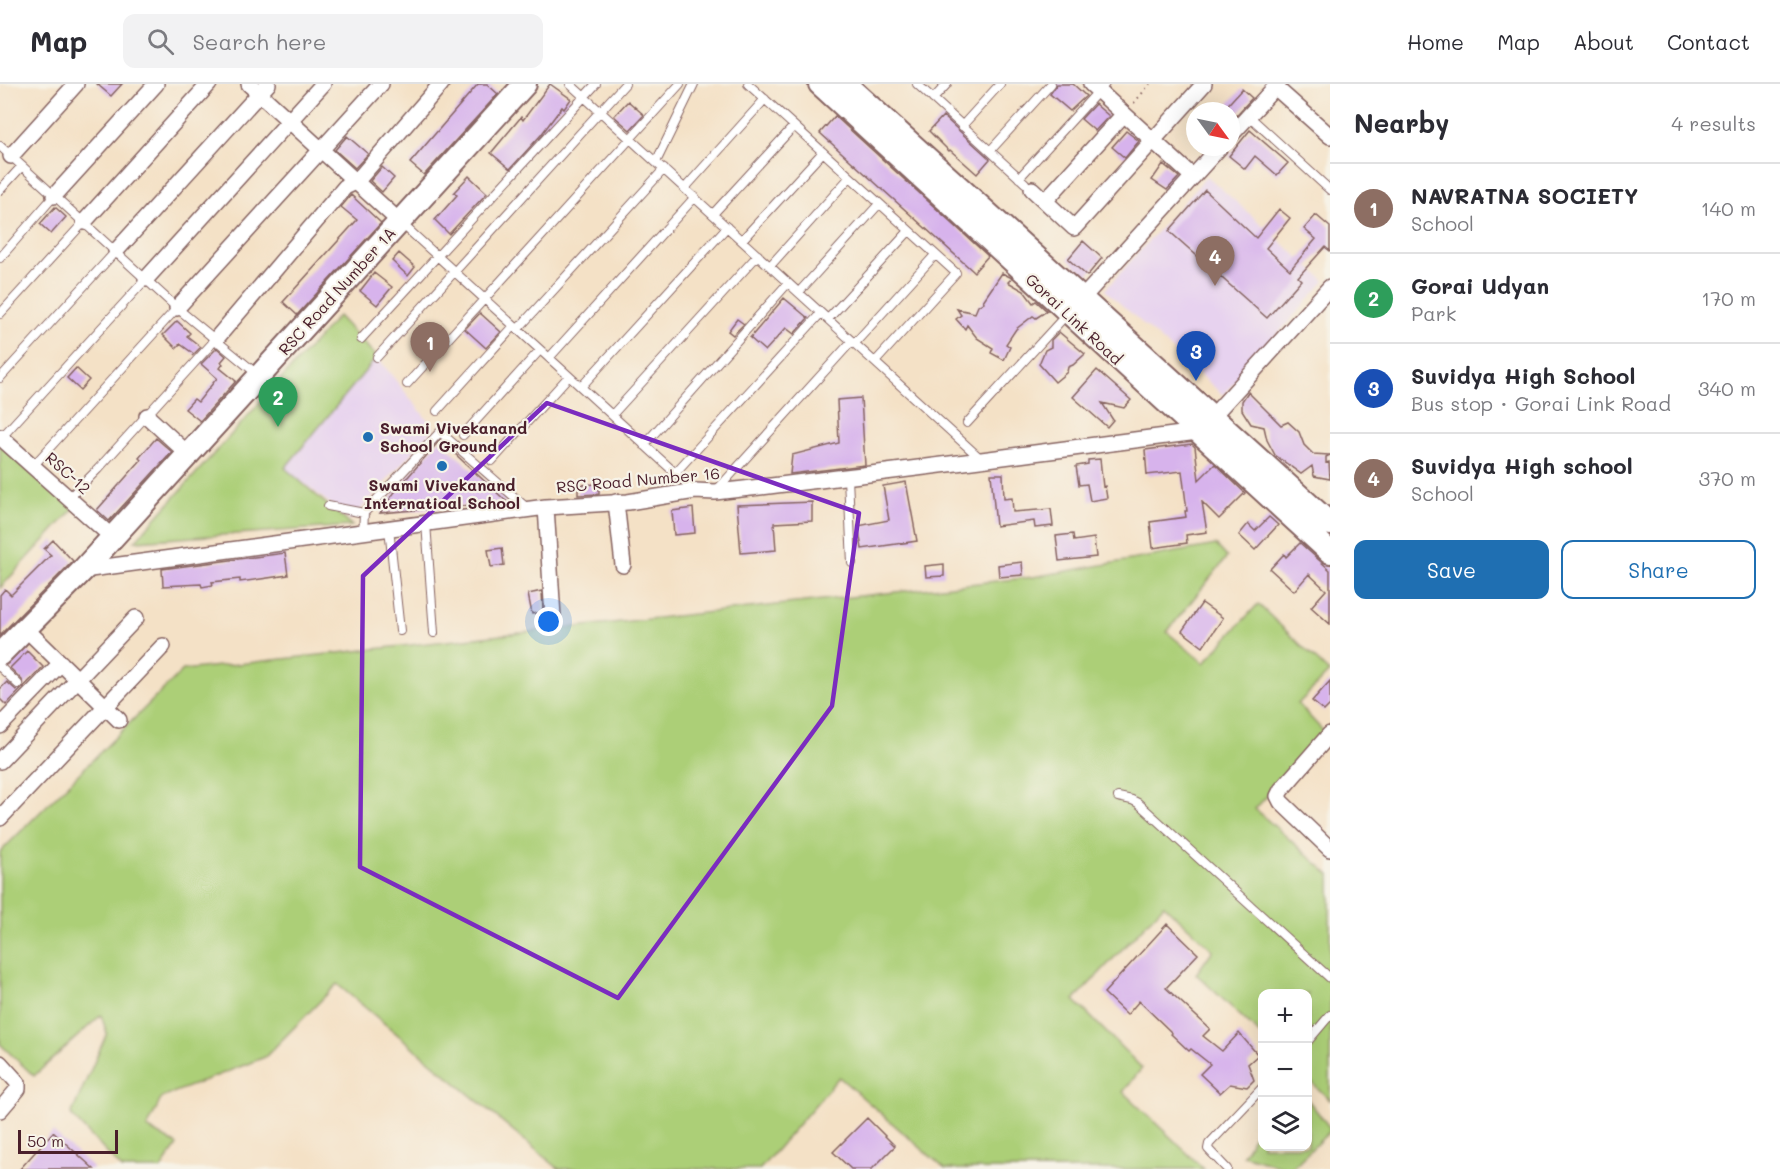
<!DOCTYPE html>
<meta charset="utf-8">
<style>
:root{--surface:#fff;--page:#f2f2f3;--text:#2b2b33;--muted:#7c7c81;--line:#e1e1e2;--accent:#1f6fb2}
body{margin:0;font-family:Mali,sans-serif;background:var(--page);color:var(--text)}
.controls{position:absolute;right:18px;bottom:18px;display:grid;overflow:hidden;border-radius:12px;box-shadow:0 6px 24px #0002}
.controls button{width:54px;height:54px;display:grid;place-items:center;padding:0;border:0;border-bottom:2px solid var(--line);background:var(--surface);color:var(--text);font:30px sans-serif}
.compass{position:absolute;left:1186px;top:18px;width:54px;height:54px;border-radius:50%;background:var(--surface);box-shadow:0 6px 24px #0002;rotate:123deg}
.scale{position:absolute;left:18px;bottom:15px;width:100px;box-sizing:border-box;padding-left:6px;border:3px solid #4a1f2b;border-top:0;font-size:16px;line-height:21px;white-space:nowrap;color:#4a1f2b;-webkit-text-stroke:4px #f7f3e8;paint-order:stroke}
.you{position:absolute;left:549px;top:538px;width:21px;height:21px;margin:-15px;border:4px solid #fff;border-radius:50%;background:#1a73e8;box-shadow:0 0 0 9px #1a73e833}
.badge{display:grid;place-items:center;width:39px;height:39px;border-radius:50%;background:var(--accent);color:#fff;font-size:20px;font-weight:700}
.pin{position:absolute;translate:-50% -50px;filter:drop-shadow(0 2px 3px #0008)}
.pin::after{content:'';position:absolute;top:32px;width:21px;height:18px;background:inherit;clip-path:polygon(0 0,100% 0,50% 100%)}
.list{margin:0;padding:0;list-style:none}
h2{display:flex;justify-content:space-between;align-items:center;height:78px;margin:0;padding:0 24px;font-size:26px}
h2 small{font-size:20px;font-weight:400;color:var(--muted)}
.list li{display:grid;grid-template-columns:39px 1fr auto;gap:18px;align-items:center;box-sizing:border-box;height:90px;padding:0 24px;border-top:2px solid var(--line)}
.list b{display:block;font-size:22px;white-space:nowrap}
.list p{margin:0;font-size:20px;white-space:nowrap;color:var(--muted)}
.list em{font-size:20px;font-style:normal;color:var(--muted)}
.actions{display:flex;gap:12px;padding:18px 24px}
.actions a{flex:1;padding:14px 0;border:2px solid var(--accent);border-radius:12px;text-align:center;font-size:21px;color:var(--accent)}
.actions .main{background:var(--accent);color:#fff}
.icon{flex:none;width:33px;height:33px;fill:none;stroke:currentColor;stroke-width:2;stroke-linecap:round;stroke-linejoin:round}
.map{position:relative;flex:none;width:1330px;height:1085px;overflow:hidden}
header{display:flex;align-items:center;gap:36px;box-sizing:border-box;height:84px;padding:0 30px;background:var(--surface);border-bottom:2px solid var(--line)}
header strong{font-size:28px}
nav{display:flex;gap:33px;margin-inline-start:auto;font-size:21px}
.search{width:420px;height:54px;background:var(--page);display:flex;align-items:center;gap:15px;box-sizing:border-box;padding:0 21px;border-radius:12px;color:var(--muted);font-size:22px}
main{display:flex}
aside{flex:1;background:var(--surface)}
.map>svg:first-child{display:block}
.built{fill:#e7d2ef}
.green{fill:#accf77;stroke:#7b7751;stroke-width:1.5}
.building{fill:#d7b3ec}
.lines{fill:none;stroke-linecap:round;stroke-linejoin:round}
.lane-casing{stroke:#866361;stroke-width:10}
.street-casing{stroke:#866361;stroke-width:18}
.secondary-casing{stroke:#866361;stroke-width:26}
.path{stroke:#866361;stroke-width:2;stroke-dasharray:1.5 4.5;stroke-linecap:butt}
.lane{stroke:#fff;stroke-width:8}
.street{stroke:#fff;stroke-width:15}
.secondary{stroke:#fff;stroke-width:22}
.marked{fill:none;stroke:#7b2cbf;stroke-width:4.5;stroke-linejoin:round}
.poi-dot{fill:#1f6fb2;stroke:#f7f3e8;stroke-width:2}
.labels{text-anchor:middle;stroke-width:4.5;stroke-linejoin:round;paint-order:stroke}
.street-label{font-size:16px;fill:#4a1f2b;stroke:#f7f3e8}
.poi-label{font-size:16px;font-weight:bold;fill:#4a1f2b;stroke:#f7f3e8;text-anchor:start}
</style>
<header>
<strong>Map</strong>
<div class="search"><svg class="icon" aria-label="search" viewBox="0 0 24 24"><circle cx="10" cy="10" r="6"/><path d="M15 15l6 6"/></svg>Search here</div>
<nav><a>Home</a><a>Map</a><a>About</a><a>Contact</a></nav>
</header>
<main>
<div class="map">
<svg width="1330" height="1085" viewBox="0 0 1330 1085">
<rect width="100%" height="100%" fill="#f7f3e8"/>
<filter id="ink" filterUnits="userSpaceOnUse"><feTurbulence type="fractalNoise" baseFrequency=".0167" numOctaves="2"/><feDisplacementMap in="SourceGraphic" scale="12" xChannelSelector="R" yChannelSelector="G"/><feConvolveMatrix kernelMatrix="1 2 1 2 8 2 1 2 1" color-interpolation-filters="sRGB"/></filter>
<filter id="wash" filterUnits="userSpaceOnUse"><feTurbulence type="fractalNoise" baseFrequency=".008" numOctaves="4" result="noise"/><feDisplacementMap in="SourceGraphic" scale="24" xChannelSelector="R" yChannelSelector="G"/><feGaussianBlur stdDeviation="1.35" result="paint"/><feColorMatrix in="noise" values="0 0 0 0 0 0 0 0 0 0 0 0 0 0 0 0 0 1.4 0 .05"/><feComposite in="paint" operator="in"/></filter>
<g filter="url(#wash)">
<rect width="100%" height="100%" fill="#f4e1c6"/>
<path class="built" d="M1207 92 1325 197 1223 311 1105 206Z
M377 273 434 344 351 436 285 384Z"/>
<path class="green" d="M338 232 377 273 285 384 352 442 135 457Z
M0 356 77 421 0 504Z
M1216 461 1227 473 1167 548 1204 579 1258 520 1329 588 1298 620 1325 649 1255 725 1330 791V1016L1308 995V910H1262V952L1196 890 1213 866 1164 821 1074 916 1142 984 1123 1008 1204 1085H945L839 993 760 1085H559L337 900 265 973 162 1013 147 1044 177 1061 161 1085H122L71 1031 107 949 101 931 34 992 0 960V768L183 586 1033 493Z
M1308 1016 1330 1044V1047L1291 1085 1243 1071 1262 1037V1062H1308Z"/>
<g id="blocks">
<path class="building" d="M97 0H122L111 12Z
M478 0H487L498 10 424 91 410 79Z
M550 0 571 15 564 25 562 23 541 51 510 85 491 69 521 33 523 36Z
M1057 0H1073L1086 12 1070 27 1050 10Z
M1242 5 1252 14 1231 37V27H1222Z
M628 17 644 31 630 46 614 32Z
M1095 20 1109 32 1095 47 1081 35Z
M835 32 988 172 974 188 820 49Z
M943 32 990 75 977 90 950 66 949 67 929 47Z
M1250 46 1288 79 1277 91 1255 72 1245 85 1229 72Z
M1126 47 1139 57 1125 74 1112 63Z
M347 52 368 70 355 84 335 66Z
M1163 80 1179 93 1167 106 1152 96Z
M382 83 394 94 382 108 370 97Z
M469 92 487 109 449 150 435 136 457 111 454 108Z
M1205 106 1256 154 1279 125 1290 134 1266 164 1290 186 1316 155 1304 145 1316 131 1330 143V167L1325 163 1298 193 1301 196 1267 234 1169 147Z
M351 111 381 139 297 231 283 218 357 136 341 123Z
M55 123 66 133 51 150 40 140Z
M1083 157 1102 174 1087 192 1068 175Z
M399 169 415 183 408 192 392 177Z
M374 189 392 203 377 221 360 207Z
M1002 189 1012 194 1008 198 1024 207 1033 219 1036 217 1047 227 1036 234 1033 232 1016 245 1006 260 1010 263 1004 276 991 269 993 264 977 254 967 241 965 245 956 235 961 231 957 225 975 229 978 222 984 218 983 217Z
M784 214 808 234 794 250 786 244 765 267 750 254Z
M480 229 501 248 486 264 465 245Z
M737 235 744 240 733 251 728 247Z
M177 237 190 249 187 252 201 263 192 272 194 270 180 260 176 264 163 251Z
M1059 248 1085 270 1073 281 1068 283 1067 288 1055 298 1039 280 1045 266 1051 263V256Z
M217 264 226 272 221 278 223 280 220 284 236 297 200 337 185 325 194 315 198 318 217 294 201 280Z
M76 284 89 296 80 306 67 294Z
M1097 286 1131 316 1124 324 1102 319 1113 336 1107 343 1073 313Z
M1248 308 1281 341 1288 338 1299 348 1304 361 1313 370 1330 371 1326 373V379L1329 378 1330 395 1314 392 1312 382 1301 390 1275 371 1267 356 1264 343 1251 340 1242 326V317Z
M861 314 865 381 790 390 792 371 839 359 837 316Z
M156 354 172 368 109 437 97 426 141 376 139 374Z
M440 356 507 418 380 429 394 409Z
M1192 360 1195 363 1199 396 1215 380 1245 409 1219 435 1202 418 1207 448 1186 451 1187 459 1153 464 1150 438 1186 433 1185 427H1187L1182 387 1147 391 1145 366Z
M1100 375 1103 403 1105 402 1107 414 1090 417 1087 400 1079 401 1076 382 1088 380V376Z
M991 390H1003L1004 415 1012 414 1013 428 1051 425 1053 442 1035 444 1034 437 996 442Z
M906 398 917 457 862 465 858 442 889 436 883 402Z
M599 400V410L578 411V401Z
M812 418V437L774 439 776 466 741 469 737 421Z
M693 424 695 449 674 451 672 427Z
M1269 433 1278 441 1255 466 1239 451 1248 440 1255 447Z
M1073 450 1074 457 1094 454 1096 473 1059 477 1056 452Z
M53 456 73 477 0 551V511L5 505 11 511 51 471 44 465Z
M1300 459 1330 486V540L1311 523 1326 506 1309 490 1294 507 1270 485 1284 470 1286 473Z
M502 464 504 481 491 483 488 466Z
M285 469 288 491 240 498V495L212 498 213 501 202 503 201 500 163 502 162 485Z
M1022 478 1023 491 999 493 998 481Z
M944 480V492L926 493 925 482Z
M542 507 543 528 532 530 528 510Z
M1202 519 1223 534 1203 563 1182 547Z
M27 567 43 583 6 621 0 615V605L7 598 16 606 23 604 22 596 10 584Z
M1330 597V621L1324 627 1312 617Z
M1167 840 1198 870 1166 904 1210 945 1203 952 1222 967 1239 949 1258 971 1248 980 1254 996 1247 1003 1230 1000 1220 1009 1200 990 1210 980 1191 965 1189 967 1171 950 1172 949 1139 917 1127 931 1104 909Z
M867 1034 895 1062 872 1085H851L833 1068Z
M53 1048 94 1085H20Z"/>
</g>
</g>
<g filter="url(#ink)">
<use href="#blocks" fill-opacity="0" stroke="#866361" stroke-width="1.5"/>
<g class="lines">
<g class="lane-casing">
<path id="lane" d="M570 0 981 375
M748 0 956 189 875 278
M917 0 1025 99
M933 15 947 0
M1249 32 1330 106
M962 42 1000 0
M0 62 177 224 257 290
M990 67 1051 0
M656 78 694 0
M1019 94 1105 0
M685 104 765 15
M0 106 22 82
M713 130 794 42
M401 139 694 406
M742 156 823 68
M0 174 54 112
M770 182 850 93
M799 208 879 120
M0 230 84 138
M828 235 909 147
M518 245 664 85
M361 255 596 0
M855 259 935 171
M377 273 625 0
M549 274 695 113
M0 294 116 167
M407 300 680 0
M581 303 727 143
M437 327 514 242
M612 331 758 171
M967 339 1067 230
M463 351 540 266
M1 354 146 195
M644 361 788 199
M492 377 569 292
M33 382 177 224
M675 389 821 229
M848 394 852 479
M716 407 852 257
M69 414 98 385 216 255
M328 422 364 429
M426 439 434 549
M389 444 400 547
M363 448 364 429 440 348 527 424
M0 583 18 600
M1118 713 1132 716 1138 719 1330 894
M1308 957 1330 931
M1227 1085 1208 1065 1209 1060 1262 1004"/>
</g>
<g class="street-casing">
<path id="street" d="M249 0 400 138
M1091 0 1193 93
M1275 3 1330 52
M1231 51 1278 0
M11 72 76 0
M1032 105 1074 144 1204 0
M54 112 156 0
M1045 117 1124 30
M84 138 209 0
M116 167 268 0
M146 195 323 0
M1077 220 1220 63
M177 224 381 0
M216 255 345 103 356 98 441 0
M147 332 188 370
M0 353 112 453
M616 418 623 481
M546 423 553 533
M83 486 546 423 628 418 695 407 715 408C876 391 1037 368 1198 348L1330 203
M25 544 119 636
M0 642 61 579
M1330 650 1281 706 1278 712 1281 718 1330 765
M0 677 136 534
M0 734 163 562
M0 979 18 999V1005L0 1026"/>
</g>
<g class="secondary-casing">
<path id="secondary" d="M820 0 1330 468
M845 0 1330 440
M0 570 83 486 525 0"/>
</g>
<path class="path" d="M1134 19 1150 0"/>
<use href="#lane" class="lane"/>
<use href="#street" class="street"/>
<use href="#secondary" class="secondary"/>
</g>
</g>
<path class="marked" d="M547 319 859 429 832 622 618 914 360 783 363 492Z"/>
<g class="poi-dot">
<circle cx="368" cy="353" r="6"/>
<circle cx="442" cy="382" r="6"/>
</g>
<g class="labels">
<g class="street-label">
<text transform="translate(337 207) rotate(-48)" y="6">RSC Road Number 1A</text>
<text transform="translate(1074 235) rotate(43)" y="6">Gorai Link Road</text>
<text transform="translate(68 389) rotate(42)" y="6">RSC-12</text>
<text transform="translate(638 396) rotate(-5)" y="6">RSC Road Number 16</text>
</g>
<g class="poi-label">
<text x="380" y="350">Swami Vivekanand<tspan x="380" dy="18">School Ground</tspan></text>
<text x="442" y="407" text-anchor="middle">Swami Vivekanand<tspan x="442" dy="18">Internatioal School</tspan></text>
</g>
</g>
</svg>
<div class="controls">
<button>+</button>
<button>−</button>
<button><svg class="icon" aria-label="layers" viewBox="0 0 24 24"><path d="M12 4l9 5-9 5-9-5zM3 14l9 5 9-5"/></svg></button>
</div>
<svg class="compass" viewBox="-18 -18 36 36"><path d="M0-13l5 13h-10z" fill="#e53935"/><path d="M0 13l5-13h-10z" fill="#7c7c81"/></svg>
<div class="scale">50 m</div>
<div class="you"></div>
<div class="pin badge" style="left:430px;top:288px;background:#8d6e63">1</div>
<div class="pin badge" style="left:278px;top:343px;background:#2e9e5b">2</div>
<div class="pin badge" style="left:1196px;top:297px;background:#1a4fb4">3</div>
<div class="pin badge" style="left:1215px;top:202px;background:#8d6e63">4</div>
</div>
<aside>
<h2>Nearby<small>4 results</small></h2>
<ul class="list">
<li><span class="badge" style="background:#8d6e63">1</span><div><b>NAVRATNA SOCIETY</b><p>School</p></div><em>140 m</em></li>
<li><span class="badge" style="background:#2e9e5b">2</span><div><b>Gorai Udyan</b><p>Park</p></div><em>170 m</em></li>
<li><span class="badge" style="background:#1a4fb4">3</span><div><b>Suvidya High School</b><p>Bus stop · Gorai Link Road</p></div><em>340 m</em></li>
<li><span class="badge" style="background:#8d6e63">4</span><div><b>Suvidya High school</b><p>School</p></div><em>370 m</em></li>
</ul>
<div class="actions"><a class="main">Save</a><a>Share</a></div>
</aside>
</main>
